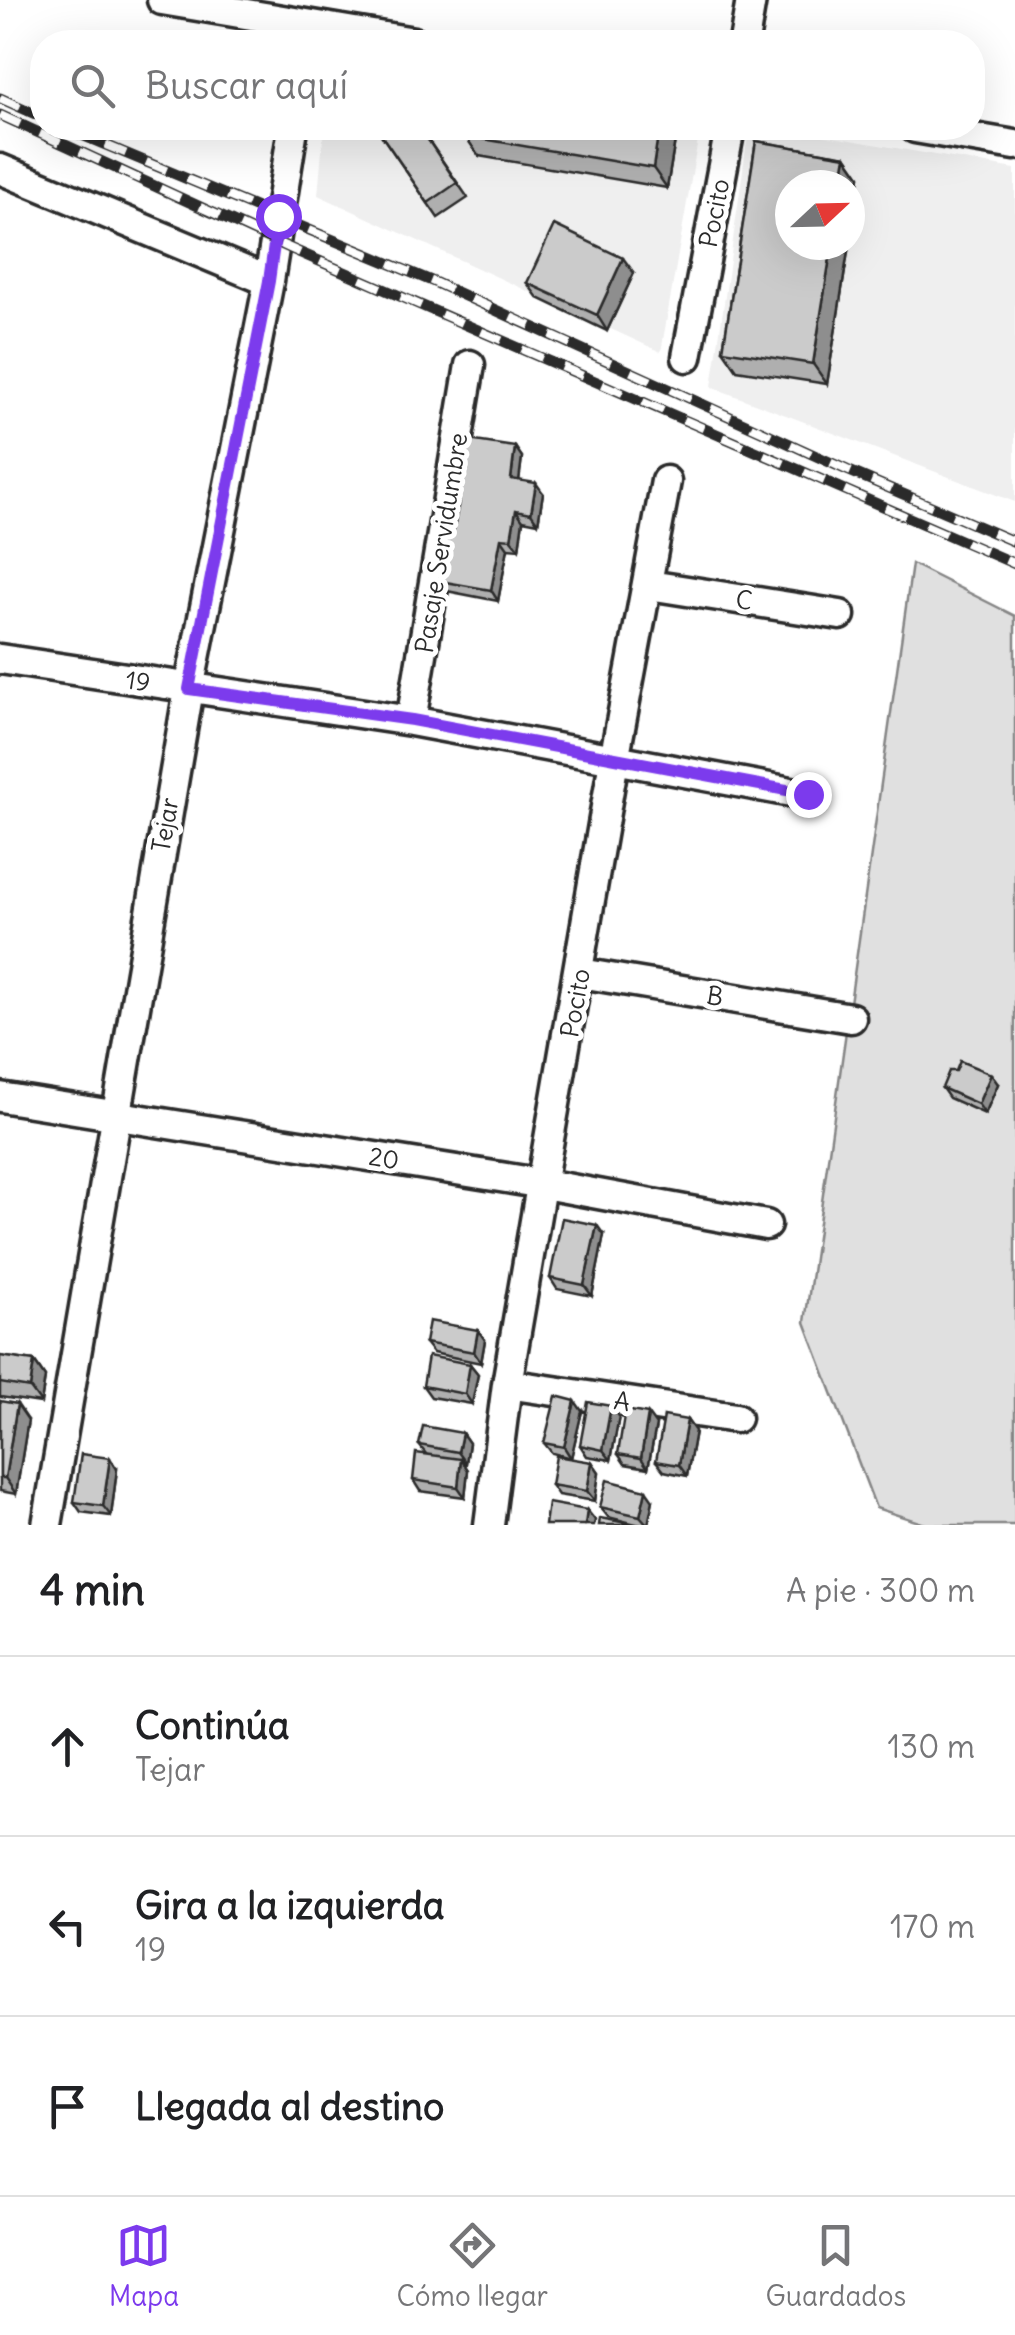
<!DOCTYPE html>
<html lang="es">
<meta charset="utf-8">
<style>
:root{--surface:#fff;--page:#f2f2f2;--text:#202124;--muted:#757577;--line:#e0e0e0;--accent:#7c3aed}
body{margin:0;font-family:Delius,sans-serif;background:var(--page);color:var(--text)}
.compass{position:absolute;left:775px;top:170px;width:90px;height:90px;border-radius:50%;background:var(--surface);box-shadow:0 10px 40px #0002;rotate:68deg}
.stop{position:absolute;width:30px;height:30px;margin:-22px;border:8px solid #7c3aed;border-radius:50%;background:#fff}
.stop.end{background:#7c3aed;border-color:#fff;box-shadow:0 2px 10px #0008}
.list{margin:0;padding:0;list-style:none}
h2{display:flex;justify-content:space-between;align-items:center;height:130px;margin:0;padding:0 40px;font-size:42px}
h2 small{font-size:32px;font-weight:400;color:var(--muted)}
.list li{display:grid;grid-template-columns:65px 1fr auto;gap:30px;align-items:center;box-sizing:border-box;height:180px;padding:0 40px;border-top:2px solid var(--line)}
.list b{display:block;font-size:38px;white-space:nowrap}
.list p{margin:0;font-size:32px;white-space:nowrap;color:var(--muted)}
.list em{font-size:32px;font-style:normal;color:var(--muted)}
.icon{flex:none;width:55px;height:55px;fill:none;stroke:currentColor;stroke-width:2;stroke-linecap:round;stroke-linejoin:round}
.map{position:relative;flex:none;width:1015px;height:1525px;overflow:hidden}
.search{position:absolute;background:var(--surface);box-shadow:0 10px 40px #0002;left:30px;right:30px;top:30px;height:110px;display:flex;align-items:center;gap:25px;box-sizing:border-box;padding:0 35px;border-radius:40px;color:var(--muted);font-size:38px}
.sheet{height:670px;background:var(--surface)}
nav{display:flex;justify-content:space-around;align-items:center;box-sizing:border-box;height:140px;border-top:2px solid var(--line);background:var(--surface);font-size:28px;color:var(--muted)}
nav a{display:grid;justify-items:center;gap:5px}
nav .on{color:var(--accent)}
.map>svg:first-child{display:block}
.built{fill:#efefef;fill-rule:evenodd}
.green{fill:#e0e0e0;stroke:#868686;stroke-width:2.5}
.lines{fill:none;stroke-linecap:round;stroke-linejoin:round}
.minor-casing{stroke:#2b2b2b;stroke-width:35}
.minor{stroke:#fff;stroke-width:28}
.rail-casing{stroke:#2b2b2b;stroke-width:11}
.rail{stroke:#fff;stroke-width:8;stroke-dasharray:22;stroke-linecap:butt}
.wall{fill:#afafaf;stroke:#2b2b2b;stroke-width:2.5}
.shaded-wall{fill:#8e8e8e;stroke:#2b2b2b;stroke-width:2.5}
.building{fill:#cbcbcb;stroke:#2b2b2b;stroke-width:2.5}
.route{stroke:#7c3aed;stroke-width:12}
.labels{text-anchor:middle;stroke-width:10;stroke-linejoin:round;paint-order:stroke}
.street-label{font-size:25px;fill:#2b2b2b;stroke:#fff}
</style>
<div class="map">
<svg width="1015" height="1525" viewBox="0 0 1015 1525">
<rect width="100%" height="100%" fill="#fff"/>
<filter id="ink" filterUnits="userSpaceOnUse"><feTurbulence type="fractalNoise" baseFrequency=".01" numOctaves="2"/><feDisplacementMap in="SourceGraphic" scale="20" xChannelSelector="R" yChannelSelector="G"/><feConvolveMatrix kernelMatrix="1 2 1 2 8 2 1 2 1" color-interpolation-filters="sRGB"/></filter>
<g filter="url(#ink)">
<path class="built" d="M324 128H700L661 352 318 195Z
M749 128H782L1015 169V502L712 387ZM790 185H850V245H790Z"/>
<path class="green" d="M912 564 1015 616V1525H928L876 1508 805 1322Z"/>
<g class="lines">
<g class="minor-casing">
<path id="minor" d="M162 0 414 42
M744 42 751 0
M915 128 1015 145
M0 169 269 281
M687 357 730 128
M649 585 840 615
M0 659 411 721 807 795
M411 721 470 365
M580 973 851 1018
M0 1097 544 1184 766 1225
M507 1384 736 1418
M47 1525 189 689 269 281 293 128
M489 1525 507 1384 614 760 666 481"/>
</g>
<use href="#minor" class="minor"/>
<g class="rail-casing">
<path id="rail" d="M0 98 42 117
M0 115 294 250 1015 564
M65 128 434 282 847 470 1015 542"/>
</g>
<use href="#rail" class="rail"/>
</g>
<path class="wall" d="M420 128 468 198 438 218 382 136Z
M677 128 667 188 479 156 465 136Z
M756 141 846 156 860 176 850 238V185H790V245H849L827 384 737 370 723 350Z
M634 273 607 331 538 298 527 283Z
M515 447 522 457 519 480 543 493 538 523 523 520 519 549 508 548 498 601 447 591 440 581 454 529 458 507 453 500Z
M998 1084 985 1114 949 1098 942 1088Z
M604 1235 592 1296 557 1289 550 1278Z
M485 1340 481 1363 433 1353 425 1343Z
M0 1356 34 1361 45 1377 41 1403 0 1397Z
M470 1364 478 1374 472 1404 431 1397 423 1386Z
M0 1401 28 1420 16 1494 0 1491Z
M611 1406 619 1416 611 1460 587 1456 580 1445Z
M582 1411 571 1458 552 1453 544 1443Z
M687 1420 695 1431 687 1476 664 1471 656 1461Z
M656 1425 648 1468 625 1464 618 1454Z
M462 1433 469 1443 466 1463 463 1462 468 1470 465 1497 420 1491 413 1480 426 1454 419 1445Z
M592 1462 599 1472 595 1501 558 1495 551 1485Z
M117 1469 111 1516 81 1512 74 1502Z
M653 1500 648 1525H640L608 1517 600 1507Z"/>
<path class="shaded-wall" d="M659 128H677L667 188 653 168Z
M846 156 860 176 850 238V185H841Z
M832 245H849L827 384 813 364Z
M623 258 634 273 607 331 597 315Z
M515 447 522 457 518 489 511 479Z
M536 483 543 493 538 523 531 513Z
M516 510 523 520 519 549 511 539Z
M501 538 508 548 498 601 491 590Z
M991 1074 998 1084 985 1114 978 1104Z
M597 1225 604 1235 592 1296 584 1285Z
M478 1330 485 1340 481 1363 474 1352Z
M34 1361 45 1377 41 1403 30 1388Z
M470 1364 478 1374 472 1404 465 1394Z
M575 1401 582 1411 571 1458 564 1447Z
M17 1404 28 1420 16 1494 5 1478Z
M611 1406 619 1416 611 1460 603 1450Z
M648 1414 656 1425 648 1468 641 1458Z
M687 1420 695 1431 687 1476 679 1465Z
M462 1433 469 1443 466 1463 458 1452Z
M110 1458 117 1469 111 1516 103 1506Z
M461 1459 468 1470 465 1497 458 1487Z
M592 1462 599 1472 595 1501 587 1491Z
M646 1490 653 1500 648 1525 640 1516Z
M587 1510 595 1520 594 1525H585Z"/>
<path class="building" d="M394 128H420L457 183 428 203 382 136Z
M467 128H659L653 168 465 136Z
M756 141 846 156 841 185H790V245H832L813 364 723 350Z
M554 225 623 258 597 315 527 283Z
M462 439 515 447 511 479 536 483 531 513 516 510 511 539 501 538 491 590 440 581 448 528 454 529 459 501 453 500Z
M960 1061 991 1074 978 1104 942 1088 949 1071H956Z
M562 1218 597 1225 584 1285 550 1278Z
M429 1321 478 1330 474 1352 425 1343Z
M0 1356 34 1361 30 1388 0 1383Z
M428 1356 470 1364 465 1394 423 1386Z
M556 1396 575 1401 564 1447 544 1443Z
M0 1401 17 1404 5 1478H0Z
M588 1402 611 1406 603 1450 580 1445Z
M625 1410 648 1414 641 1458 618 1454Z
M664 1416 687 1420 679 1465 656 1461Z
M423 1426 462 1433 458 1452 419 1445Z
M416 1453 461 1459 458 1487 413 1480Z
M81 1454 110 1458 103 1506 74 1502Z
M556 1456 592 1462 587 1491 551 1485Z
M607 1480 646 1490 640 1516 600 1507Z
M548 1503 587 1510 585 1525H545Z
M600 1518 637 1525H599Z"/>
</g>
<g class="lines" filter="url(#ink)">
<path class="route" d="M278 216 269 281 189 689 412 720 808 794"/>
</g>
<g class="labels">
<g class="street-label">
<text transform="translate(714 213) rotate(-79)" y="9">Pocito</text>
<text transform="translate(441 543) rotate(-81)" y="9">Pasaje Servidumbre</text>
<text transform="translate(744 600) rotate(9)" y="9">C</text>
<text transform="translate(138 681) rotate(9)" y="9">19</text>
<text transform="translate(165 825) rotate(-80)" y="9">Tejar</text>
<text transform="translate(715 996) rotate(9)" y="9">B</text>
<text transform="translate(575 1003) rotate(-80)" y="9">Pocito</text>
<text transform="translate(384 1158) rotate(9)" y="9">20</text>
<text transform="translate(622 1401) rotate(9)" y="9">A</text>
</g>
</g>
</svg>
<svg class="compass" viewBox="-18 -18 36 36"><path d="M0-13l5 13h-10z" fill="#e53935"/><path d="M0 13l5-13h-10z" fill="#757577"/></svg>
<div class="stop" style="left:278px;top:216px"></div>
<div class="stop end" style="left:808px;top:794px"></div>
<div class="search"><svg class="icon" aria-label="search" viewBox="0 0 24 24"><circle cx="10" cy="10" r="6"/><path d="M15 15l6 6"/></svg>Buscar aquí</div>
</div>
<section class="sheet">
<h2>4 min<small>A pie · 300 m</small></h2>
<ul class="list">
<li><svg class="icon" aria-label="ahead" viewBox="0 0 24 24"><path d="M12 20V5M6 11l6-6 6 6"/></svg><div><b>Continúa</b><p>Tejar</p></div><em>130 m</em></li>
<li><svg class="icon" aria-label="left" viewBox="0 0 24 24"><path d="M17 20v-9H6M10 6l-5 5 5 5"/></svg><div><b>Gira a la izquierda</b><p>19</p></div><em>170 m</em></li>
<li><svg class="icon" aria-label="arrive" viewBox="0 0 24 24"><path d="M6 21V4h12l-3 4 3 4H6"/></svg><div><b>Llegada al destino</b></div></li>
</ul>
</section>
<nav>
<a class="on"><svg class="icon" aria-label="map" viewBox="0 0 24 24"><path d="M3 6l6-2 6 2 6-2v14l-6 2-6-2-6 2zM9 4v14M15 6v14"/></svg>Mapa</a>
<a><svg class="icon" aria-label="directions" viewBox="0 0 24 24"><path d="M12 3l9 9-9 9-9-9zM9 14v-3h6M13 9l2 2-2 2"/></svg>Cómo llegar</a>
<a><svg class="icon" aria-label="saved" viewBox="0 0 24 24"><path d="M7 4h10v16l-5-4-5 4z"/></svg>Guardados</a>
</nav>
